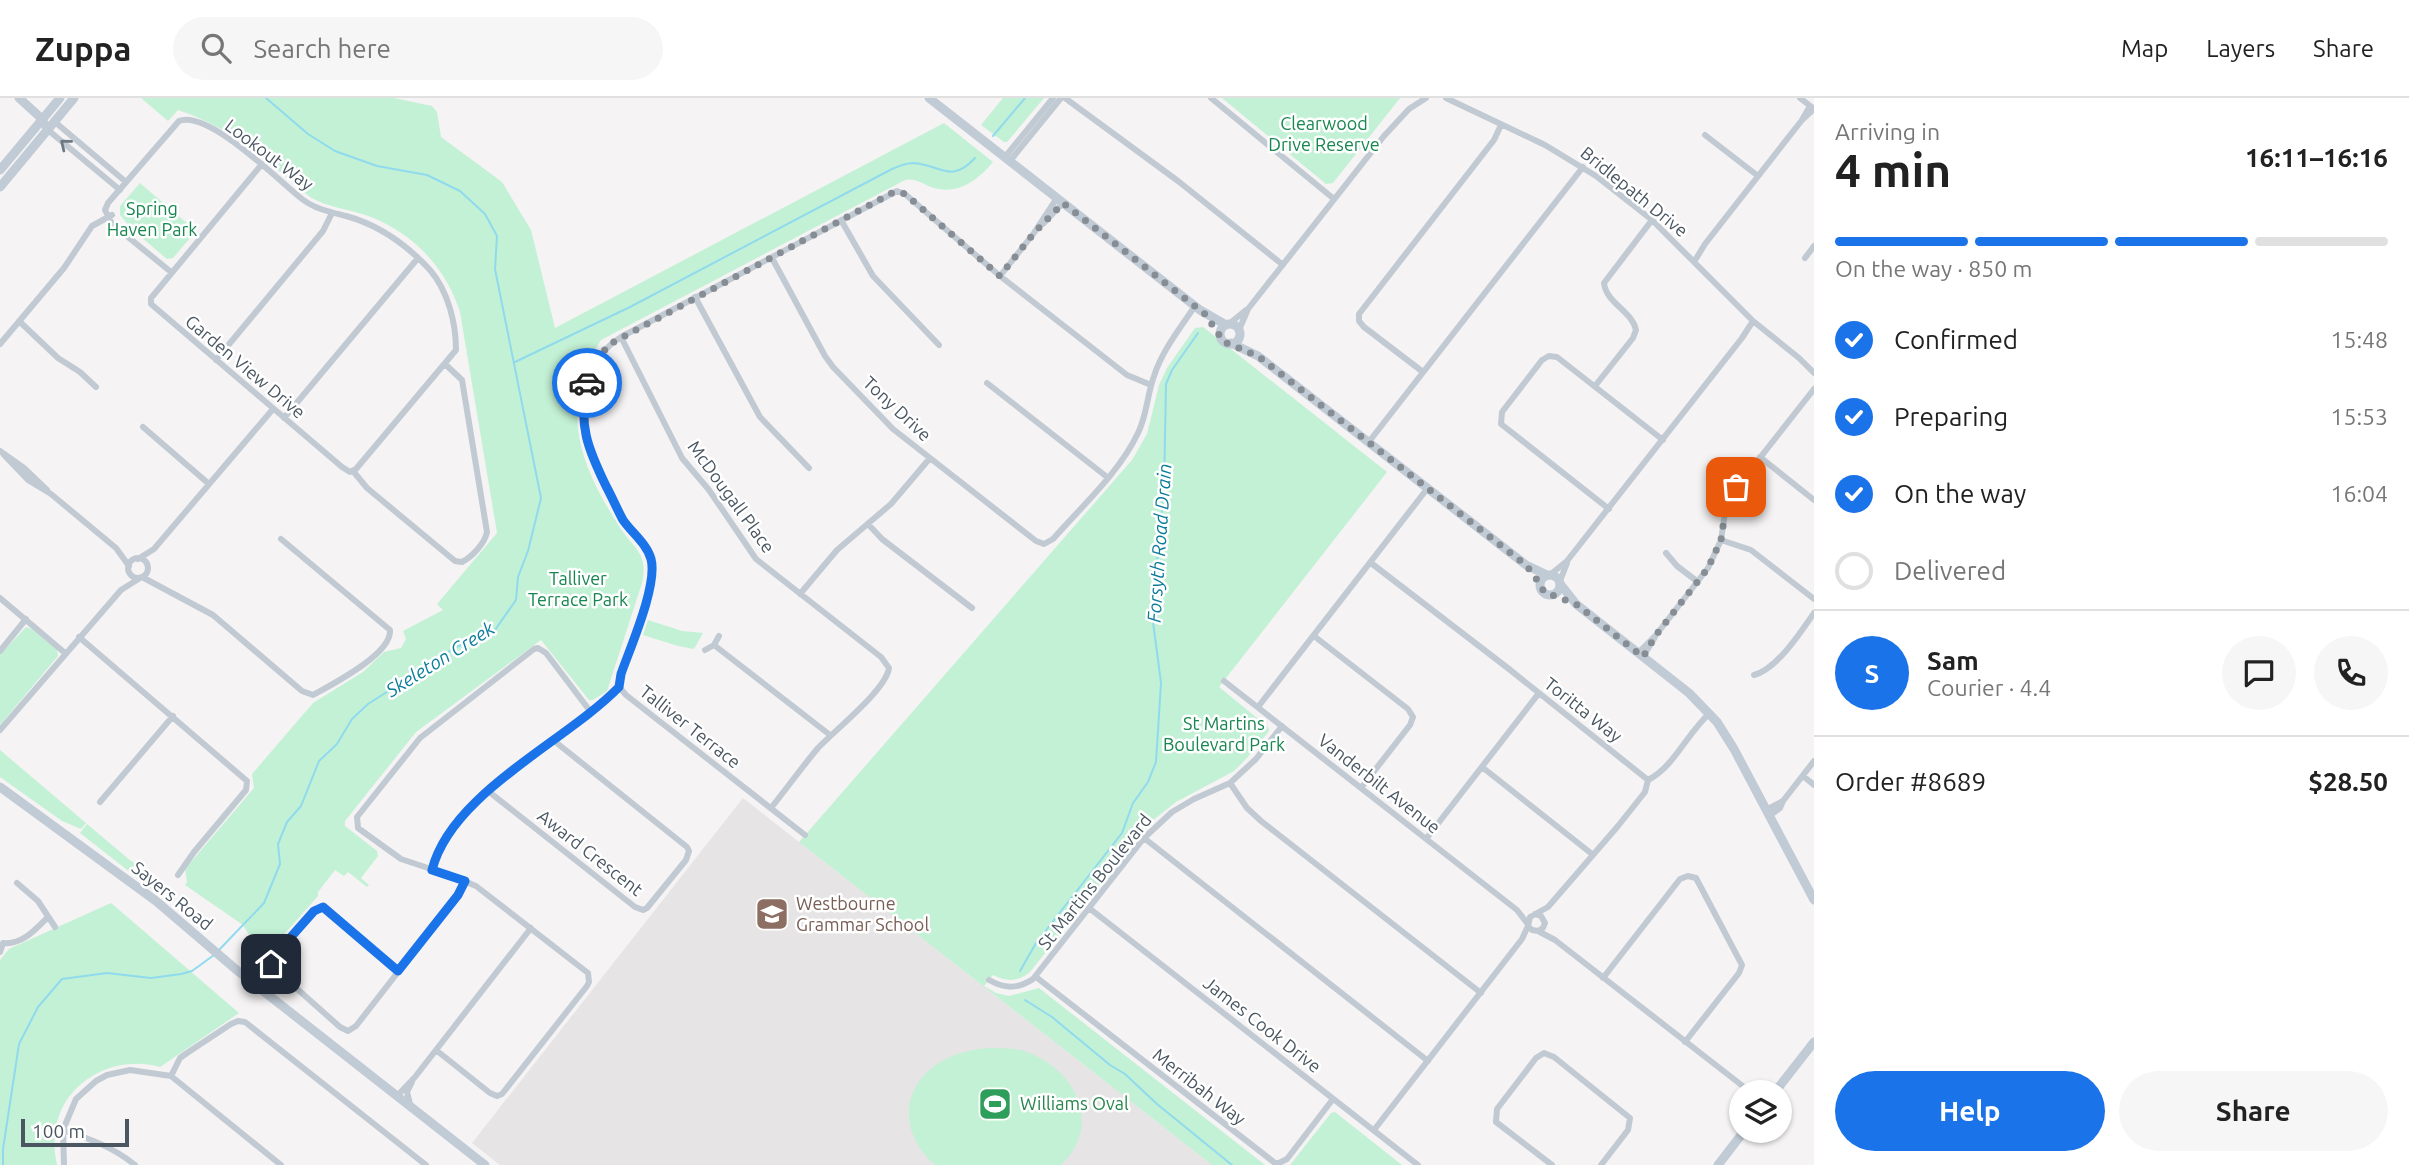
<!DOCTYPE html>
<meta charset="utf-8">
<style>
:root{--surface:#fff;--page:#f6f6f6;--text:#222;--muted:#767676;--line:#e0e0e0;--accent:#1a73e8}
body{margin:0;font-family:Ubuntu,sans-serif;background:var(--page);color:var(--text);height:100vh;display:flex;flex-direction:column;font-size:26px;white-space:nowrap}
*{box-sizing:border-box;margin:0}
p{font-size:23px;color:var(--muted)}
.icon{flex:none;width:38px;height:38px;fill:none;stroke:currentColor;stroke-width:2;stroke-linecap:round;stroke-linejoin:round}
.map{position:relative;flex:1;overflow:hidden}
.sheet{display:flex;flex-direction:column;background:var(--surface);width:595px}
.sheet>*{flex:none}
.controls{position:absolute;left:1729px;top:982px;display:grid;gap:14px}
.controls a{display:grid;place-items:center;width:63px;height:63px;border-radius:50%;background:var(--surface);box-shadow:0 2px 5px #0004;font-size:35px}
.scale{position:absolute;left:21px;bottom:18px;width:108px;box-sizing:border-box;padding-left:7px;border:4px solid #4a5661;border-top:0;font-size:19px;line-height:24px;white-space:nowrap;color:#4a5661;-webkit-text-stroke:5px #fff;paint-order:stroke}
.pin{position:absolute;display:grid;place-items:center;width:60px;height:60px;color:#fff;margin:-30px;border-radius:14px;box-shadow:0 4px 10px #0006}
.courier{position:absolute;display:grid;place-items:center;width:70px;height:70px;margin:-35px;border:5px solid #1a73e8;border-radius:50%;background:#fff;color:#222;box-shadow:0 2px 9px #0007}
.summary em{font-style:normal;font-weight:700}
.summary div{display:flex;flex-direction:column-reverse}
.summary{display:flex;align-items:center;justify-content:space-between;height:119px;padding:0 21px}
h1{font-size:46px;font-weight:700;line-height:52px}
.bar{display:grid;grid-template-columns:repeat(4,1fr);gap:10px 7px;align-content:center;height:84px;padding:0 21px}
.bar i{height:9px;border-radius:5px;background:var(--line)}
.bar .active{background:var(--accent)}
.bar p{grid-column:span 4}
.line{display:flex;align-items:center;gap:18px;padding:0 21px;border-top:2px solid var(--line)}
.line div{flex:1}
.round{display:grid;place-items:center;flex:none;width:74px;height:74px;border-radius:37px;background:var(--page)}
ol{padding:0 21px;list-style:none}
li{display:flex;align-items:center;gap:21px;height:77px}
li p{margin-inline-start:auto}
li .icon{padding:7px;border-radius:50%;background:var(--accent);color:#fff;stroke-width:4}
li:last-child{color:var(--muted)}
li i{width:38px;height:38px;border:4px solid var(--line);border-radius:50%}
.button{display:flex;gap:14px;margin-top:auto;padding:14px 21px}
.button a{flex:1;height:80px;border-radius:42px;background:var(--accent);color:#fff;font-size:28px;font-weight:700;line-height:80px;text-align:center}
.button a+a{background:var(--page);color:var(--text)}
header{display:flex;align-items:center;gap:42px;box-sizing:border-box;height:98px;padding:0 35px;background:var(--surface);border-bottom:2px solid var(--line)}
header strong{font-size:33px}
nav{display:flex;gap:38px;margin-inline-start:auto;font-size:24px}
.search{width:490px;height:63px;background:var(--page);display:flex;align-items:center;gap:18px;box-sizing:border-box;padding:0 24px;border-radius:38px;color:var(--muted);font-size:26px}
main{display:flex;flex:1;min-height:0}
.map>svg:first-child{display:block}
</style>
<header>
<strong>Zuppa</strong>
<div class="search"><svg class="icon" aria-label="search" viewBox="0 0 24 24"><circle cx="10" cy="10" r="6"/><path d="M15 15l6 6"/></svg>Search here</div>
<nav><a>Map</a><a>Layers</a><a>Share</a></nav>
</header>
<main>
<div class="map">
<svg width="1814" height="1067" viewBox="0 0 1814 1067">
<rect width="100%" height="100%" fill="#f5f3f3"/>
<path fill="#e6e4e5" d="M743 700 799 744 1212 1067H500L472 1045Z"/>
<path fill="#c3f1d5" d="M141 0H394L432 8 437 14 441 39 502 84 531 132 555 230 944 25 993 64C977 83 957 98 931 89 921 85 915 80 905 82L601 242C558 309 579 366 619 428 633 451 649 454 642 485L607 593 593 602H589L541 542 416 634 345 723V728L377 753 378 758 361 780 369 787 367 789 348 774 344 778 335 772 318 794V798L263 860 243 827 185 787 187 784 185 771 254 690 252 676 313 605 363 574 384 554 401 550 406 541 403 533 443 512 437 506 497 435 460 214C446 170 414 136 371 119 350 111 329 110 310 99 266 63 233 30 178 12L168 23Z
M1003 0H1044L1007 44H1004L981 27Z
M1222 0H1400L1333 85 1326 86Z
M140 85 196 133 173 160 167 161 134 133 120 117V108Z
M1203 229 1387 374 1219 589 1268 629 1269 633 1246 661 1234 673 1176 704 1147 727 1030 874C1018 884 1007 884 993 877L984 888 996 895 1009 898 1039 890 1265 1067H1212L799 744 1132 362 1147 336 1159 287 1167 270 1195 230Z
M648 522 682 533 703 535 694 551 678 548 643 537Z
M26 529 32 531 57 552 58 558 0 627V557Z
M0 652 86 725 81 731 62 723 0 679Z
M87 726 131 763 150 774 162 793 158 796 80 735Z
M111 805 239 915 160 969C117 957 69 980 57 1024 53 1038 54 1053 57 1067H0V862L9 851Z
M989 950C1002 950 1016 950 1027 954 1076 972 1103 1027 1061 1067H935C899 1036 899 988 942 963 956 955 973 951 989 950Z
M1335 1014 1402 1067H1290L1331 1015Z"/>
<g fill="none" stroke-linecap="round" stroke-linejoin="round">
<path stroke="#90daee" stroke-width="2" d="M993 38 1025 0
M515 264 630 209 892 71C899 68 906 65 913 65 940 66 950 87 975 60
M218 853 264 805 280 766 278 746 287 724 301 708 319 663 337 646 352 621 368 606 412 578 433 567 452 551 495 532 516 502 518 479 528 453 541 400 495 171 497 138 485 116 460 93 427 77 377 68 335 53 308 36 266 0
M1020 873 1036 845 1122 735 1133 705 1148 684 1156 664 1161 585 1152 516 1164 391 1166 286 1172 272 1198 235
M1025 902 1052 919 1110 967 1125 976 1157 1006 1232 1067
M3 1067V1051L19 946 38 909 62 881 107 875 151 880 181 876 192 873 214 857"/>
<path stroke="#c1cad2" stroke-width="6" d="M1065 0 1178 83 1283 167
M1211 0 1334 101
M1446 0 1545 47 1596 78 1652 122 1753 223 1799 260 1814 275
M1800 0 1814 11 1802 22
M55 24 126 84
M48 32 120 92
M1705 37 1758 78
M1005 59 1053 0
M1010 63 1061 0
M841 122 873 178 939 247
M1043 126 1063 105
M772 160 825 258 833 269 893 331 1036 443 1044 446 1053 441C1082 408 1119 375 1138 335 1147 317 1147 297 1154 278 1162 253 1180 230 1195 208
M1805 160 1814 148
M1694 164 1705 146 1802 22 1810 8
M171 174 112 126 105 112 108 105 179 23C208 11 279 83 302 101 315 111 330 114 346 118 379 127 407 147 430 172 448 193 456 225 456 252L356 371 350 374 342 369 151 206V200L262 66
M1000 178 1034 135 1057 100
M695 199 760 319 809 370
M19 223 58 260 80 274 96 289
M1229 226 1246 212
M1239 232 1248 211 1384 38 1409 11 1426 0
M621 239 682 360 709 392 756 461 881 559 889 570C886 592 835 632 818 650 802 669 787 690 771 710
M0 246 64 170 92 128 112 117
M216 262 323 133 332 115
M1423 274 1364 229 1359 223V216L1494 42 1501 27
M987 285 1107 379
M1595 288 1633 240 1636 232C1632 213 1606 205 1604 185L1652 122
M284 320 418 160
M143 329 209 386
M1368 345 1583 69
M0 353 24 370 47 392
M4 357 28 382 51 396 116 450 129 468
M1760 359 1814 402
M353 373 367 390 455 463 462 464C472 459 485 445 487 434L462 282 445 266
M1609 411 1501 326 1502 314 1542 262 1549 258 1557 259 1663 342
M868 426 882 441 972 510
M1721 442 1751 452 1814 501
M1666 455 1677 468 1698 484
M128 470a10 10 0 1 1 20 0a10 10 0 1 1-20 0Z
M138 461 154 451 273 311
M1371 465 1509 571 1648 682 1645 694 1618 728 1548 809 1530 819 1528 828 1532 832 1538 833 1543 830 1545 825 1541 818 1535 816
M1551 476 1567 463 1742 240 1753 223
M142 479 213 517 302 593 313 597C331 587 392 556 390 532L281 441
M1560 483 1567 465
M800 496 837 452 891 406 930 360
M0 500 65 555
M1314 538 1408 611 1413 619 1410 627 1361 690
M79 539 247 683 246 692 194 754 178 777
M714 547 830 637
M705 552 714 547 719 538
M0 553 26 521
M1638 555 1656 537 1708 470 1721 442 1726 408 1730 398 1814 291
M1643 559 1655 539
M1754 577C1777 571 1801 534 1814 515
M1224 583 1517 812 1527 825
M1258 609 1427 391
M0 632 121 492 140 480
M1482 669 1592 756
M1803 678 1814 687
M1648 682C1675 668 1687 635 1710 615
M1230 685 1247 710 1261 723 1481 895
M488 693 635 809 643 812 647 810 686 762 689 753 687 749 553 642
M100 704 173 618
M1766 712 1783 703
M1769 718 1780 710 1783 703 1814 663
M805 737 626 597 619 589 621 576C630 550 657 487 651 462 648 446 632 435 624 422 617 412 612 400 607 389 600 376 592 363 588 350 576 310 584 262 621 239L897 93 905 96 1000 178 1127 277 1151 287
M1144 740 1428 963
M1426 741 1539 595
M432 772C450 697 566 642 619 589
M17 785 38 803 55 829
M1089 810 1418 1067
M1538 833 1555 842 1744 989 1754 994
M0 854 3 845C22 847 35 832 48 819
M398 873 323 809 314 813 271 864 277 873 340 929 348 933 356 928 458 797 465 783
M1036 879 1275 1065H1279L1287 1061 1333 1001
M1603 880 1680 781 1688 778 1696 780 1742 867 1739 875 1685 944
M989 882C1005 891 1018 891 1033 881L1144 740 1172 714 1194 701 1230 685 1256 661 1282 628
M436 952 490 995 497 998 502 996 587 888 589 884 588 875 476 788 452 778 401 761 358 730 357 719 420 640 534 551 538 550 546 555 590 613
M171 978 180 960 187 955 231 926 238 923 245 924 426 1067
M397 998 415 979 531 830
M410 1006 407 994 412 984
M63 1032C90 1041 113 1049 135 1067
M1374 1032 1522 841 1528 828
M64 1067 63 1032 76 1001 96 983 107 977 130 972 171 978 281 1067
M1552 1067 1496 1024 1497 1011 1536 960 1544 955 1554 959 1630 1020 1628 1032 1601 1067"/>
<path stroke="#c1cbd6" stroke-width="9" d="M19 0 41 20 48 32
M929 0 1200 212 1226 227
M0 72 60 0
M0 89 74 0
M1220 236a10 10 0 1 1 20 0a10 10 0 1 1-20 0Z
M1231 245 1258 258 1526 467 1547 477
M1540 487a10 10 0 1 1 20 0a10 10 0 1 1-20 0Z
M1561 487 1576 506 1689 595 1717 624 1734 651 1814 802
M0 689 156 803 239 874 485 1067
M1775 994 1814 944
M1718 1067 1745 1032"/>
</g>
<defs><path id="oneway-chevron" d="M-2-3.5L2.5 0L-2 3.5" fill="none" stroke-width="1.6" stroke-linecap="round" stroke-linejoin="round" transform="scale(1.75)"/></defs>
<use stroke="#6e7983" href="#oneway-chevron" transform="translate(65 46) rotate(-141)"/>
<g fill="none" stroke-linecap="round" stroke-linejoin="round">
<path stroke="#868d94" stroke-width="7" stroke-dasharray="0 12.6" d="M587 285 589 276 608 247 892 95 900 94 905 96 1000 178 1034 135 1063 105 1205 216 1224 244 1258 258 1526 467 1540 486 1544 494 1576 506 1643 559 1656 537 1708 470 1721 442 1726 408 1736 389"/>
<path stroke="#1a73e8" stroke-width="9" d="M271 866 275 857 314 813 323 809 398 873 458 797 465 783 432 772C451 695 567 643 619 589L621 576C630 550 658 487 651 461 647 446 632 435 623 422 617 411 612 399 606 388 588 351 578 327 587 285"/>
</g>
<defs>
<symbol id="school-square" viewBox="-11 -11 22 22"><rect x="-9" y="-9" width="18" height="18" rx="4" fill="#8d6e63" stroke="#fff"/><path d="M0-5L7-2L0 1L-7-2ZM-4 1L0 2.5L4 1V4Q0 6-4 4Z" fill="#fff"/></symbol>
<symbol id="stadium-square" viewBox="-11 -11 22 22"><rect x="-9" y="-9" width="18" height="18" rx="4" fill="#2e9e5b" stroke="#fff"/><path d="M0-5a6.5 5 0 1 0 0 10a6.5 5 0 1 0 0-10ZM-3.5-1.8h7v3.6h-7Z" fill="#fff"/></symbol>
</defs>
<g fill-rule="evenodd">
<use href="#school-square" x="753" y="797" width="38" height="38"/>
<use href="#stadium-square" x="976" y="987" width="38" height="38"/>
</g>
<g text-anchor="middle" stroke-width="5" stroke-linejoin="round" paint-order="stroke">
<g font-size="18" fill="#17864f" stroke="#fff">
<text x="1324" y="32">Clearwood<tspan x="1324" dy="21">Drive Reserve</tspan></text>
<text x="152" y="117">Spring<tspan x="152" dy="21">Haven Park</tspan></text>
<text x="578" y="487">Talliver<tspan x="578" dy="21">Terrace Park</tspan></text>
<text x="1224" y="632">St Martins<tspan x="1224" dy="21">Boulevard Park</tspan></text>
</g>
<g font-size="18" fill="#4a5661" stroke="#fff">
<text transform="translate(269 57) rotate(37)" y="6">Lookout Way</text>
<text transform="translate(1634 94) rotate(39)" y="6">Bridlepath Drive</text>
<text transform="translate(245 269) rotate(40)" y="6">Garden View Drive</text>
<text transform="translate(897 311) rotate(43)" y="6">Tony Drive</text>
<text transform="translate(731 399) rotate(54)" y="6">McDougall Place</text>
<text transform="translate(1583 612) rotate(38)" y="6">Toritta Way</text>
<text transform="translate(690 629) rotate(38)" y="6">Talliver Terrace</text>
<text transform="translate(1379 686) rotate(38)" y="6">Vanderbilt Avenue</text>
<text transform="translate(590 755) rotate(38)" y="6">Award Crescent</text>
<text transform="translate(1095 784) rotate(-51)" y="6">St Martins Boulevard</text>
<text transform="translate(172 798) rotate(39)" y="6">Sayers Road</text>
<text transform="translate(1262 927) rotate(38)" y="6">James Cook Drive</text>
<text transform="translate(1199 989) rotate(38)" y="6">Merribah Way</text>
</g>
<g font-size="18" fill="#785e54" stroke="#fff" text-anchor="start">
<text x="796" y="812">Westbourne<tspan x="796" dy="21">Grammar School</tspan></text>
</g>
<g font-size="18" fill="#27864d" stroke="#fff" text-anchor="start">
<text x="1020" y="1012">Williams Oval</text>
</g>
<g font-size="19" font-style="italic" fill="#0c7c9b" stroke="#fff">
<text transform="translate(1159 445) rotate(-86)" y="7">Forsyth Road Drain</text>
<text transform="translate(440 561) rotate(-32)" y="7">Skeleton Creek</text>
</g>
</g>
</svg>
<div class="controls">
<a><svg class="icon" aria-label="layers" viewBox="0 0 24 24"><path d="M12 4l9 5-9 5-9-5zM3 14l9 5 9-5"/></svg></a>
</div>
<div class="scale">100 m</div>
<div class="pin" style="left:1736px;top:389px;background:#ea580c"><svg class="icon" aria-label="bag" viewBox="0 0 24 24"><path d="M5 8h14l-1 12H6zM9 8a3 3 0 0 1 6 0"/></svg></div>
<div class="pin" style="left:271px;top:866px;background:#1f2937"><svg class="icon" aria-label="home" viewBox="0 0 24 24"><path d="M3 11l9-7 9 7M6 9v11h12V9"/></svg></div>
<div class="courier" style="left:587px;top:285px"><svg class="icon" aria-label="car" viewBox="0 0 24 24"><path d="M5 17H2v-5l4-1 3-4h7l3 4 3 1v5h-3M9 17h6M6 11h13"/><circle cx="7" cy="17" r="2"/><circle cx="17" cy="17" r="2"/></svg></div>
</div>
<section class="sheet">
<div class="summary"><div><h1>4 min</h1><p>Arriving in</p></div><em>16:11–16:16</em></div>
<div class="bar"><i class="active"></i><i class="active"></i><i class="active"></i><i></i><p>On the way · 850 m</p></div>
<ol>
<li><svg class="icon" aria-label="check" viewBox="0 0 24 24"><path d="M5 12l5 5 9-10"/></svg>Confirmed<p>15:48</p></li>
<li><svg class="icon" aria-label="check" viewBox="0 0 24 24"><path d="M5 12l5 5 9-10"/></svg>Preparing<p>15:53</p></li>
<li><svg class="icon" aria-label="check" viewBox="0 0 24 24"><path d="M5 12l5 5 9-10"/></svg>On the way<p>16:04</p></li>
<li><i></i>Delivered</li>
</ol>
<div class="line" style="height:126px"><b class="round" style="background:var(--accent);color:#fff">S</b><div><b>Sam</b><p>Courier · 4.4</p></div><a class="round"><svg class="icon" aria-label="chat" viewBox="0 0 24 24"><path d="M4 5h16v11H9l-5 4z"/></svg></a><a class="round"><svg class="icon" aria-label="phone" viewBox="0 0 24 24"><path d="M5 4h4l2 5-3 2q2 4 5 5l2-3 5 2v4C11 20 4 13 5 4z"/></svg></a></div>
<div class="line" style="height:91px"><div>Order #8689</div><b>$28.50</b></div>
<div class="button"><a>Help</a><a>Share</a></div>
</section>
</main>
